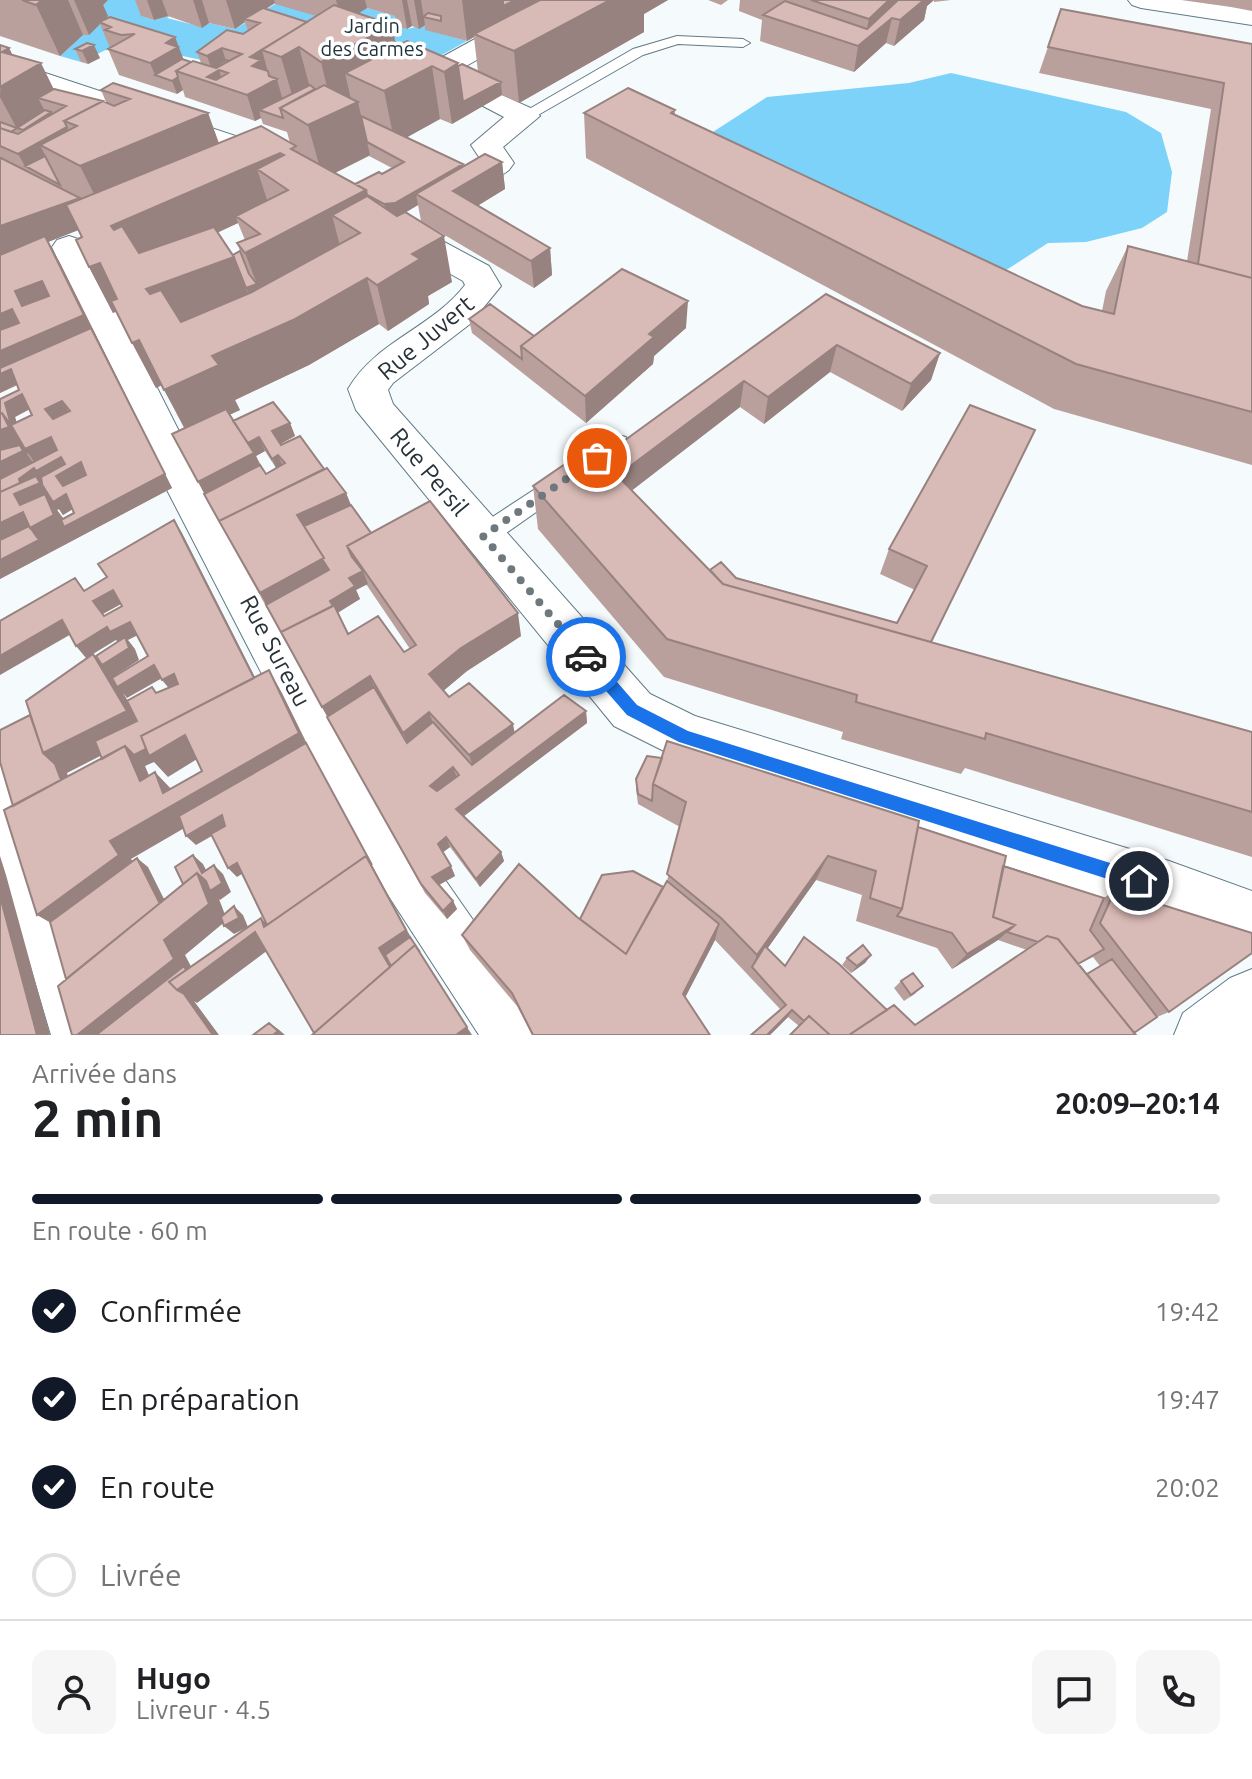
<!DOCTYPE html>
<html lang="fr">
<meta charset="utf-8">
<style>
:root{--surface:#fff;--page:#f6f6f6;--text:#202124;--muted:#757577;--line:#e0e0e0;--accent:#111827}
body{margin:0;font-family:Ubuntu,sans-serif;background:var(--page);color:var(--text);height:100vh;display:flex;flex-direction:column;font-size:30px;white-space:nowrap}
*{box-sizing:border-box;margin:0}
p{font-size:26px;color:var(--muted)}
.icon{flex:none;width:44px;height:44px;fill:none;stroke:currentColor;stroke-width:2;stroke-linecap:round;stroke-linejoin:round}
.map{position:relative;height:1035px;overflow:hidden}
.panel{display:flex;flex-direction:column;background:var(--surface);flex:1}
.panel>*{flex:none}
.pin{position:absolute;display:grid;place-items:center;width:68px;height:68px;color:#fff;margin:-34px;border:4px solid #fff;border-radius:50%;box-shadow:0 2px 8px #0007}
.courier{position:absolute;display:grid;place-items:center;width:80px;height:80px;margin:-40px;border:6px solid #1a73e8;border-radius:50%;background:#fff;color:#222;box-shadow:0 2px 10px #0007}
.head em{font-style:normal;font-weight:700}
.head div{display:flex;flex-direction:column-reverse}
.head{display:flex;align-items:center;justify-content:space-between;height:136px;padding:0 32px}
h1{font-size:52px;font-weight:700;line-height:60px}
.bar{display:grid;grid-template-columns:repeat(4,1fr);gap:12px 8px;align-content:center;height:96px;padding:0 32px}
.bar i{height:10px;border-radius:6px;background:var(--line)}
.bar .active{background:var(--accent)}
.bar p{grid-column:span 4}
.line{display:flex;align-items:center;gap:20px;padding:0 32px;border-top:2px solid var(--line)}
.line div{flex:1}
.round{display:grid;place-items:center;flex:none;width:84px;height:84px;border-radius:16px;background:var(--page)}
ol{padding:0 32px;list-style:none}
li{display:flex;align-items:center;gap:24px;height:88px}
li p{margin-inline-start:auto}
li .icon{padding:8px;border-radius:50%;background:var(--accent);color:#fff;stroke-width:4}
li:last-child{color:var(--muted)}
li i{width:44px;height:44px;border:4px solid var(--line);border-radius:50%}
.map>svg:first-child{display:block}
</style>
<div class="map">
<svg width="1252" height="1035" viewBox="0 0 1252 1035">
<rect width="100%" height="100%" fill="#f5fbfd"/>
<path fill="#7cd2f9" d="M108 0H149L142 16 154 20 171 15 167 18 202 27 209 23 235 29 275 4 367 8 407 19V29L425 25 427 30 467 41 402 77 221 64 120 43 81 62 60 56 83 35H89L93 14Z
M951 73 1126 112 1161 133 1172 172 1167 212 1142 228 1086 242 1048 243 1000 274 674 157 767 97 909 83Z"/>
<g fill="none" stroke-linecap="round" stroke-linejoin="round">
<defs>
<path id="lane" d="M677 36 743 39 750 43 743 47 678 44 643 55 531 119 525 121 517 116 633 49Z
M618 435 626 437 629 443 626 449 492 543 483 546 474 543 471 536 474 529Z"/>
<path id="street" d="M546 0H578L574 5 413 96 403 99 393 96 389 90 393 84Z
M1128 0H1191L1252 9V25L1141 8 1132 5Z
M0 58 290 154 295 161 290 168 279 170 268 168 0 75Z
M493 91 535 110 540 116 503 147 514 163 509 170C489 184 466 207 441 201L436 194 441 187 481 160 471 145 504 117 483 106 478 100 483 94Z
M397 220 409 223 489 266 501 286 470 324 393 383 388 390 393 404 650 694 695 716 1169 861 1252 891V949L1169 919 684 761 614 726 356 410 348 389C376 341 432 328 465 285L463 281 385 237 380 230 385 223Z
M69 236 81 240 86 247 192 457 367 768 538 1013 547 1035H479L329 804 151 459 52 247 57 240Z
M0 748 19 755 27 773 113 1035H51L0 863Z
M1252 969V1035H1174L1183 1013 1230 978Z"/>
</defs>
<use href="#lane" stroke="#607a86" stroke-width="2"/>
<use href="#street" stroke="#607a86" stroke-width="2"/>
<use href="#lane" fill="#fff" fill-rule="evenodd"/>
<use href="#street" fill="#fff" fill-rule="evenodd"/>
</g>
<path fill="#baa09d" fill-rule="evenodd" d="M0 0H108L103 5 108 16 104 20 175 37 183 60 201 63 197 52 243 34 248 31 245 22 235 29 209 23 202 28 168 16 154 20 141 16 135 0H668L644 14V32L519 103 502 95 452 124 440 119 407 137 463 164V167L502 162 505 189 478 205 550 248 552 275 534 288 421 221 418 205 406 212 452 282 428 296 429 304 388 331 379 324 309 365 235 400 240 410 229 415 233 421 290 423 295 436 281 444 324 469 346 493 351 505 371 533 521 636 467 671 443 691 449 697 515 733 586 711 587 723 464 816 501 852 504 861 480 887 450 847 443 852 455 876 439 885 453 901 457 909 447 919 425 893 233 547 184 428 162 385 156 388 116 311 113 313 89 267 82 237 78 230 48 242 60 263 172 488 0 579V399L19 390 18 385 0 393V45L9 48 12 54 54 89 106 102 101 90 208 113 219 143H290L287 132 263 124 261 118 255 121 185 97 183 90 177 94 119 75 108 49 110 48 100 24 89 35H83L60 56 0 36ZM275 3V4L316 16 307 22 266 9ZM367 8 395 16 397 26 407 29 412 26 419 29 425 25V30L467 41 474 37 478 72 458 66 396 47 392 25 358 13ZM369 156 392 168 382 174 355 184 335 173ZM238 223 245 240 237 243 240 251 233 255 217 233ZM29 409 32 415 17 423 15 417ZM265 451 276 468 266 474 256 456ZM59 509 63 515 73 509 74 513 64 519 57 510ZM366 584 410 649 404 652 348 634 337 612 360 599 356 590Z
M708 0H728L721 5Z
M740 0H951L934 2V0L927 6 924 20 894 46 886 43 854 72 760 41 762 20 739 11Z
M1181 0H1252V11L1231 7Z
M1061 9 1252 44V465L1054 409 586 158 584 113 675 110V115L1082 306 1102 311 1106 291 1128 246 1187 261 1211 109 1039 73Z
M75 49 100 58 88 64 81 62Z
M826 294 940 353 931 380 902 411 830 372 764 424 740 407 632 490 710 570 897 623 915 590 880 574 889 549 970 405 931 642 1252 732V857L965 768 961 774 841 739 843 732 664 677 538 529 533 486 599 459Z
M469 319 534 336 686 328 654 356 653 364 586 423 472 333Z
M636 779 918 827 1003 866 1104 898 1115 890 1169 1012 1157 1017 1134 1033 799 1026 788 1017 770 1035H751L780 1009 715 940 685 998 710 1035H532L517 1006 470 950 462 935 580 919 663 887 667 881 680 827 638 804 636 789ZM816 880 862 895 856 921 937 948 952 969 998 940 1027 950 915 1025 887 1010 785 966 767 949ZM1093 957 1100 966 1087 974 1079 964Z
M871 955 865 963 851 973 842 965 847 958Z
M901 981 916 993 904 1001 894 988Z"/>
<path fill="#97827f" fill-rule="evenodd" d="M42 0H68L83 35 60 56 36 5Z
M74 0H108L103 5 108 16 101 23 99 22 100 24 89 35Z
M147 0H162L168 16 154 20Z
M193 0H202L209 23 202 28Z
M226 0H274L275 3 248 20 244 19 245 22 235 29Z
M336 0H365L367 8 342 24Z
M402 0H407L412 26 407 29Z
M414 0H421L425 25 419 29Z
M462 0H518L519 12 474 34V37L467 41Z
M518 0H540L519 12Z
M610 0H668L644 14V32L519 103 514 51Z
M889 0H918L892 18 886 43 854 72 858 46 864 41 869 19Z
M920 0H934L927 6 924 20 894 46 900 20Z
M392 25 402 77 345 73 352 104 358 102 370 155 323 179 308 125 330 100 321 62Z
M175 37 185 63 176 71 183 90 177 94 172 81 155 75 161 89 150 63 166 43Z
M94 45 100 58 88 64 82 51Z
M299 47 313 99 296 109 281 57Z
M9 48 22 74 41 63 61 104 38 98 47 115 51 112 58 126 23 130 17 128 24 142 0 97 2 52Z
M222 48 230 74 219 70 225 88 207 77 213 73 207 56Z
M262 50 269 76 277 79 284 105 259 110 261 118 255 121 247 95 250 57Z
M458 63 463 102 501 82 502 95 452 124 444 72Z
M432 66 440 119 395 144 384 91Z
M208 113 227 167 107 220 80 166 119 130Z
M65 123 80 153 40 145 52 169 25 166 18 154Z
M280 153 294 198 288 190 257 169 270 209 236 216 238 223 133 271 111 226Z
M502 162 505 189 458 218 453 191Z
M463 164 465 178 416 194 418 205 398 217 387 218 384 204Z
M366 190 377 235 360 233 332 215 342 254 252 302 246 288 257 284 245 253Z
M80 198 94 224 48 242 60 263 172 488 0 579V430L2 413 5 403 22 394 32 408 15 417 21 439 51 437 61 451 35 463 28 453 27 454 38 470 61 457 81 462 90 476 66 494 76 507 63 515 59 509 57 510 64 520 165 474 98 343 20 383 0 393V351L84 315 47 242 0 259V226Z
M444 236 452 282 428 296 429 304 388 331 377 285 412 254Z
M550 248 552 275 534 288 531 261Z
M234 257 252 302 169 335 146 289Z
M100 263 123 309 113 313 89 267Z
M367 278 379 324 309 365 235 400 240 410 188 434 164 390 212 356Z
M42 281 58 308 22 306 15 291Z
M688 301 686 328 654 356 653 364 586 423 585 396 649 334Z
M12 309 30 336 0 347V314Z
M139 340 162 385 156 388 132 343Z
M837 345 830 372 764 424 768 397Z
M940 353 931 380 902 411 911 384Z
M744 381 740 407 608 509V483Z
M62 401 71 415 54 423 45 409Z
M290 423 295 436 278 445 272 431Z
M259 437 265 451 256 456 266 479 212 508 198 482 246 443Z
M278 455 284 469 278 472 272 459Z
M346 493 356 518 303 527 297 515Z
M174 520 182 533 267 701 202 756 168 777 154 762 145 766 160 801 140 781 125 746 260 689Z
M324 558 335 582 273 618 260 593Z
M363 571 368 584 356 590 360 599 336 614 330 601 349 578Z
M75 578 85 591 113 590 123 603 103 614Z
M518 613 521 636 467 671 436 697 429 674 461 648Z
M62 620 73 633 0 675V656Z
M130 622 140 634 128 640 135 649 139 660 113 677 118 686 154 665 164 677 127 698 123 693 147 732 67 773 77 803 43 753 86 658 76 646 107 627ZM116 640 120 644 102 665 93 654Z
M269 670 282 693 312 754 415 945 472 1035H456L467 1027 428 965 403 984 348 1035H322L392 970 379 948 406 930 376 875 280 942 264 927 261 918 275 932 371 865 366 856 372 865 312 754 131 859 141 872 63 930 37 915 119 855 110 841 174 804 163 793 155 772 174 792 178 802 299 733ZM415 945 423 957 398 976 390 963Z
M174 674 183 685 172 692 162 680Z
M370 676 379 699 334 728 322 707Z
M586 711 587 723 460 819 456 809Z
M429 712 437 734 412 754 403 733Z
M513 724 517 745 476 775 469 755Z
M453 767 457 778 435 796 430 786Z
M222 815 231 825 196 845 186 836Z
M446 837 450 847 442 853 438 844Z
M501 852 504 861 480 887 476 879Z
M193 855 203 864 212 882 202 873Z
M0 856 6 875 50 1035H37L0 896Z
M828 856 816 880 753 969 752 967 757 955Z
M137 858 148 867 170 911 159 902Z
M237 863 245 872 237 877 228 868Z
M214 865 223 874 231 892 220 900 219 899 227 920 185 955 196 976 255 932 272 947 197 1003 194 1001 219 1035H77L164 940 197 873 214 889Z
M451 866 455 876 437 886 432 877Z
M453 901 457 909 447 919 443 911Z
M234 906 243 915 248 927 234 934 224 926Z
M719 924 715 940 680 1007 683 994Z
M1015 925 998 940 952 969 967 954Z
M871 955 865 963 851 973 857 966Z
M792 1010 788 1017 770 1035H767Z
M269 1023 278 1029 285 1035H273Z"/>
<path fill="#d8bab6" stroke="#97827f" stroke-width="2" fill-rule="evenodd" d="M22 0H42L36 5Z
M503 0H515L503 6Z
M540 0H610L514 51 474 34Z
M811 0H889L869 19Z
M898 0H924L900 20 892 18 858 46 763 15 785 1 867 29Z
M334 5 392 25 321 62 299 47 281 57 262 50Z
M263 8 307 22 250 57 261 60 252 66 268 71 269 76 277 79 247 95 176 71 193 61 216 68 242 54 222 48 207 56 197 52 227 30 243 34 260 23 244 19ZM219 70 228 73 216 80 207 77Z
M1061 9 1252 44V278L1198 264 1224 83 1048 47Z
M428 13 441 16V21L423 17Z
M110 17 175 37 166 43 178 47 150 63 108 49 135 34 121 35 105 30 111 27 99 22Z
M407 41 458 63 444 72 432 66 384 91 345 73Z
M87 43 94 45 82 51 75 49Z
M0 45 9 48 2 52 41 63 0 87Z
M182 59 191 62 176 71 178 77 172 81 155 75Z
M226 60 229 61 216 68 214 67Z
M462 64 501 82 463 102 458 66Z
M113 83 208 113 80 166 40 145 77 126 64 121 70 118 103 101 114 106 130 99 101 90Z
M310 85 315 89 280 108 283 118 259 110Z
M324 85 358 102 308 125 280 108Z
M628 88 675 110 671 113 1082 306 1114 314 1128 246 1252 278V412L1076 364 584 113Z
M54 89 103 101 64 121 67 127 18 154 0 146V128L18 134 66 106 38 98Z
M45 110 51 112 23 130 17 128Z
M361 116 463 164 395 203 384 204 367 195 366 190 355 184 379 172 382 174 404 162 367 142Z
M0 122 17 128 11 132 0 128Z
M261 126 296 146 291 149 366 190 245 253 237 243 260 234 236 216 288 190 257 169 284 155 280 153 111 226 114 230 122 226 139 253 214 227 234 257 146 289 150 294 161 290 181 322 252 292 360 233 332 215 367 196 397 216 405 212 444 236 412 254 420 259 377 285 367 278 293 320 212 356 219 365 164 390 139 340 132 343 111 301 117 299 100 263 89 267 76 240 82 237 66 205Z
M485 154 502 162 453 191 550 248 531 261 416 194Z
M45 156 60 185 25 166Z
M0 158H1L80 198 0 226Z
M45 236 84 315 0 351V330L19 323 12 309 0 314V255ZM42 281 49 296 22 306 15 291Z
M240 251 249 274 257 284 246 288 233 255Z
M622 269 688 301 649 334 654 337 585 396 521 346Z
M826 294 940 353 911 384 837 345 768 397 744 381 617 476 599 459Z
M490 304 534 336 521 346 522 359 469 319Z
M91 328 165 474 64 527 61 520 74 513 66 494 53 502 41 483H42L41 477 65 464 61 457 36 471 34 468 19 479 20 483 0 492V479L57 450 51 437 25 449 11 425 32 415 22 394 5 403 11 425 2 413 0 414V399L19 390 11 369 0 374V368ZM62 401 70 411 53 419 45 409ZM81 462 86 475 63 486 56 476Z
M273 402 290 423 272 431 281 445 300 436 324 469 219 521 204 494 260 465 266 474 285 463 278 455 272 459 259 437 248 443 233 421Z
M970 405 1035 430 931 642 723 584 710 570 721 562 736 578 897 623 927 566 889 549Z
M226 409 254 453 198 482 172 434Z
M2 413 9 427 0 430V414Z
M20 445 23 451 0 462V450Z
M587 449 607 465 723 584 1252 732V812L986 733 985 739 856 702 857 695 667 639 533 486Z
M327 468 346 493 297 515 324 558 260 593 219 521Z
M36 476 40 483 14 494 20 505 45 494 54 515 30 528 23 512 0 523V492Z
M430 501 518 613 461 648 429 674 449 697 469 683 513 724 469 755 429 712 403 733 370 676 322 707 281 632 334 605 348 634 378 616 404 652 416 645 347 546Z
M351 505 371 533 347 546 352 557 363 571 349 578 355 586 330 601 333 606 281 632 287 643 266 605 329 570 322 559 324 558 304 526Z
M174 520 254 678 141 736 146 749 134 755 125 746 102 759 95 741 137 721 127 701 152 687 156 693 178 684 174 674 162 680 154 665 117 687 112 678 148 656 130 622 110 632 107 627 76 646 62 620 0 656V621L75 578 84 591 107 577 98 564ZM113 590 122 606 104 616 93 601Z
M29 526 39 540 0 560V540Z
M125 637 129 648 102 665 96 656Z
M93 654 127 711 43 753 26 701Z
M269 670 299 733 110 841 119 855 37 915 4 810 125 746 140 781 155 772 163 793 202 771 185 735 149 756 141 736Z
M374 687 407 743 433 722 472 765 564 695 586 711 456 809 501 852 476 879 446 837 438 844 451 866 432 877 453 901 443 911 421 884 327 717ZM453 767 459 775 437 791 430 786Z
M30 715 43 753 55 764 61 780 13 806 0 762V730Z
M667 741 919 821 902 909 870 898 876 871 828 856 757 955 721 918 667 874 686 802 653 784Z
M306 743 372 865 366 856 267 925 237 863 228 868 211 834 225 826 222 815 186 836 179 816Z
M647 756 662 758 653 784 652 801 638 794 636 779Z
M918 827 1006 856 993 917 1015 925 967 954 952 933 897 916 902 909Z
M193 855 202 873 214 865 222 883 210 891 206 881 197 873 183 884 175 867Z
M366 856 406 930 379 948 390 967 314 1033 255 932 177 990 169 982 261 918 264 927Z
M137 858 159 902 165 899 66 979 50 922Z
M519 864 577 917 626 954 667 881 719 924 683 994 710 1035H533L512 993 462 935Z
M1003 866 1104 898 1090 930 1104 949 1078 964 1058 939 1047 936 1038 942 1007 932 1015 925 993 917Z
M633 871 663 887 626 954 580 919 602 875Z
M197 873 209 904 164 940 174 959 77 1035H72L58 986Z
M1115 890 1252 933V953L1169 1012 1100 923Z
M0 896 37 1035H0Z
M234 906 239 918 224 926 221 917Z
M1047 936 1058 939 1136 1035H849L894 1005 915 1025Z
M410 937 420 952 415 945 391 966 385 955Z
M804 937 839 964 887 1010 849 1035H830L809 1016 804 1021 792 1010 767 1035H751L786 1005 752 967 765 946 785 966Z
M415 945 467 1027 456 1035H312Z
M863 945 871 955 857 966 847 958Z
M1112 959 1157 1017 1134 1033 1087 974Z
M184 966 186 970 169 982 177 990 184 994 213 1035H96Z
M913 973 923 986 911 995 901 981Z
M809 1016 830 1035H790Z
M269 1023 278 1031 273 1035H253Z"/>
<path fill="#1a73e8" d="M586 650 591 652 637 705 688 731 1139 872 1145 875 1147 881 1145 887 1139 889 679 742 627 715 580 661V652Z"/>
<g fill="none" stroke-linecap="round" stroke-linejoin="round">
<path stroke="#6f787c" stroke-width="8" stroke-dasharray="0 14.4" d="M586 657 483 536 597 458"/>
</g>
<g text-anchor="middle" stroke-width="7" stroke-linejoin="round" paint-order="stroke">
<g font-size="20" fill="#1d323b" stroke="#fff">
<text x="372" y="33">Jardin<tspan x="372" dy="23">des Carmes</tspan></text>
</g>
<g font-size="24" fill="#273137" stroke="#fff">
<text transform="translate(426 338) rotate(-40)" y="8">Rue Juvert</text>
<text transform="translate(429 472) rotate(50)" y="8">Rue Persil</text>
<text transform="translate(275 651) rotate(62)" y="8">Rue Sureau</text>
</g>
</g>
</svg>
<div class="pin" style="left:597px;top:458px;background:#ea580c"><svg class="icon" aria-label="bag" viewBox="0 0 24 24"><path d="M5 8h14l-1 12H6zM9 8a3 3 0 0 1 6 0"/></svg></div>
<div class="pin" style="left:1139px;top:881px;background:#1f2937"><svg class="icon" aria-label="home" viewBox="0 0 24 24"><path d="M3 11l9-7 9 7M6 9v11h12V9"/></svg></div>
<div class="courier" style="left:586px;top:657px"><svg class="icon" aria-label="car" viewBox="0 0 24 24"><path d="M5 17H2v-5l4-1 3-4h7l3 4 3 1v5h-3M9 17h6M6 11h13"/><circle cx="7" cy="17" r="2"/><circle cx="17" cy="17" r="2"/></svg></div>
</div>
<section class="panel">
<div class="head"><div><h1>2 min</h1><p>Arrivée dans</p></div><em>20:09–20:14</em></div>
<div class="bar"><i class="active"></i><i class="active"></i><i class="active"></i><i></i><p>En route · 60 m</p></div>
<ol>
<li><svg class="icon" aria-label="check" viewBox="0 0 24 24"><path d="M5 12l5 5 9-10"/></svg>Confirmée<p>19:42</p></li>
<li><svg class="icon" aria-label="check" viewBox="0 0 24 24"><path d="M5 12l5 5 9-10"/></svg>En préparation<p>19:47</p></li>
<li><svg class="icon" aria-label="check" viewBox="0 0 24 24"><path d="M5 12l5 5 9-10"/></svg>En route<p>20:02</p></li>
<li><i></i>Livrée</li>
</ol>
<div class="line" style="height:144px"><a class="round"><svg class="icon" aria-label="person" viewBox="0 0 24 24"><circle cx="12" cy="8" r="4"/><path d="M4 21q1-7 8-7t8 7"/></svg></a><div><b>Hugo</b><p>Livreur · 4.5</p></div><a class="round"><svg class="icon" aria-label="chat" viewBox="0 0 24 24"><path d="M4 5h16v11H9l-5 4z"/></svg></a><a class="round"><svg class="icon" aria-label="phone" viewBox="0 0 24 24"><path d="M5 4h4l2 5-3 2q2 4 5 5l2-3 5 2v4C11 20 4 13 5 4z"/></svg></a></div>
</section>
